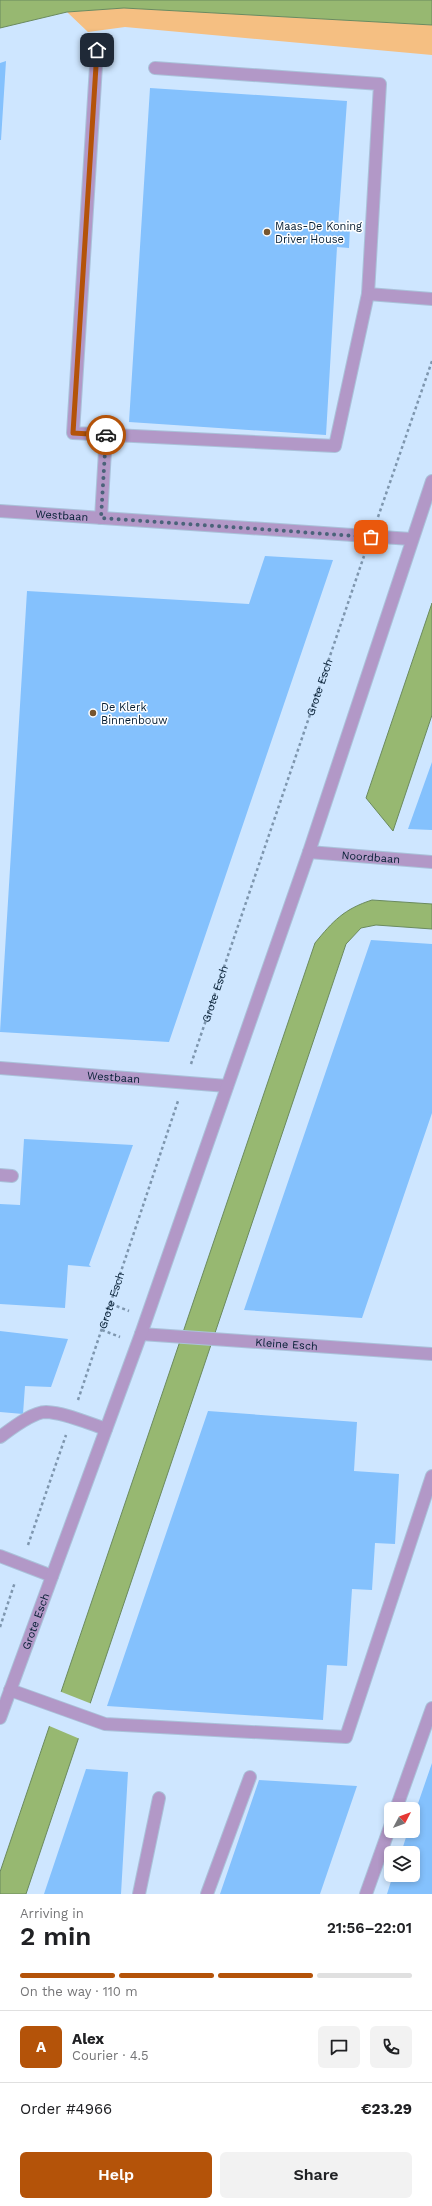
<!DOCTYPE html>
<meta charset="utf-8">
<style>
:root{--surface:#fff;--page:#f2f2f2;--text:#202124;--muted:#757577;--line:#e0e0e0;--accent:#b45309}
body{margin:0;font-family:"Work Sans",sans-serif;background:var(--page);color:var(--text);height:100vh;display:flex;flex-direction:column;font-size:15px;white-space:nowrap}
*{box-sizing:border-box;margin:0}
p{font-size:13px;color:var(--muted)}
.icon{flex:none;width:22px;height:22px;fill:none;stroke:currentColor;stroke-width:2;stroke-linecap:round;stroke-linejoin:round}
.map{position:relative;height:1894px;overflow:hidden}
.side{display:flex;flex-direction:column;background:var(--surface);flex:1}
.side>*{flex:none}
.needle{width:26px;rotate:49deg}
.tools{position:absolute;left:384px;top:1802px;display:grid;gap:8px}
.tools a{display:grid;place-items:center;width:36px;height:36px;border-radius:6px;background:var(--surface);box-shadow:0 2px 6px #0003;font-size:20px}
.pin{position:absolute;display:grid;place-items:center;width:34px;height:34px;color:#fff;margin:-17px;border-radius:8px;box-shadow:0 2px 6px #0006}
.courier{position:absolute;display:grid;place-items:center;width:40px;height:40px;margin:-20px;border:3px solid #b45309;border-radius:50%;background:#fff;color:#222;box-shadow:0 1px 5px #0007}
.headline em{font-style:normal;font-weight:600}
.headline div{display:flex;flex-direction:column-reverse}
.headline{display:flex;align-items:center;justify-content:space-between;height:68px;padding:0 20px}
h1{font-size:26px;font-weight:600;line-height:30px}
.bar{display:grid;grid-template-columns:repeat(4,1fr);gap:6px 4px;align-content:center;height:48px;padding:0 20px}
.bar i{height:5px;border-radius:3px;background:var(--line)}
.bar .on{background:var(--accent)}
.bar p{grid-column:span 4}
.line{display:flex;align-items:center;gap:10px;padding:0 20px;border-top:1px solid var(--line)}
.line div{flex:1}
.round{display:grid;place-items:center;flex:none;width:42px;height:42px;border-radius:6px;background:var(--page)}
.cta{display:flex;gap:8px;margin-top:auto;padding:8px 20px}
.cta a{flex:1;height:46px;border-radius:6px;background:var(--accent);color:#fff;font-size:16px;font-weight:600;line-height:46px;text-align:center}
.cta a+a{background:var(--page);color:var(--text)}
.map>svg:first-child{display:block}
</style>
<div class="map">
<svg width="432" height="1894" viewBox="0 0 432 1894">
<rect width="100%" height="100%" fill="#cee6ff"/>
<path fill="#f5bf82" d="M124 8 432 25V55L125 27 88 32 67 12Z"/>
<path fill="#97b871" stroke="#6b8a5e" d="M0 0H432V25L124 8 67 12 0 28Z
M432 603V715L393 831 366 798Z
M372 900 432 904V929L376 925 361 928 346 944 26 1894H0V1872L315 943C333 921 344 909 372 900Z"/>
<path fill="#cee6ff" d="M59 1691 92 1704 80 1739 47 1725Z"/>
<path fill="#84c1fd" d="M6 61 1 140H0V63Z
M150 88 347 101 338 227 350 228 349 248 337 247 326 435 129 422Z
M265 556 333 560 169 1042 0 1032 27 591 249 604Z
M432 762V830L408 829Z
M371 940 432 944V1113L362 1318 244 1310Z
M24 1139 133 1145 89 1265 91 1267 68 1265 65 1308 0 1304V1204L20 1205Z
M0 1331 68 1339 51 1387 25 1386 23 1414 0 1412Z
M208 1411 357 1422 354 1471 399 1474 395 1544 375 1543 372 1590 352 1589 347 1666 327 1665 323 1720 107 1706Z
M432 1763V1894H387L393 1875H413V1853H401L408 1831H413V1818Z
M86 1769 128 1772 121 1894H44Z
M259 1780 357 1786 320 1894H220Z"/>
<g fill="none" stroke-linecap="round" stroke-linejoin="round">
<defs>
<g id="minor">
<path d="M97 50 73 433 335 446 368 294 380 84 155 68"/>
<path d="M368 294 432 299"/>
<path id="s3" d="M0 511 411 539"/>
<path d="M101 518 106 434"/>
<path id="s4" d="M309 852 432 862"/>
<path id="s5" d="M0 1068 227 1086"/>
<path d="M0 1175 12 1176"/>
<path id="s6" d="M141 1334 432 1354"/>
<path d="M0 1437C11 1429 32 1412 46 1412 66 1413 87 1423 106 1429"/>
<path d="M0 1556 52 1576"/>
<path d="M10 1690 105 1724 346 1737 432 1476"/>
<path id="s7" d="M0 1718 141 1334 309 852 432 481"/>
<path d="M396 1809 432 1708"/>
<path d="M139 1894 159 1798"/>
<path d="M207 1894 250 1777"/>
<path d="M366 1894 391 1824"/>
</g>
</defs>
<use href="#minor" stroke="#aac2da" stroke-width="14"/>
<g stroke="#7e96ae" stroke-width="2.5" stroke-dasharray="3 3" stroke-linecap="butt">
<path d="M378 517 432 361"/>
<path id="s1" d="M191 1064 364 556"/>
<path d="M111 1304 129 1311"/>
<path d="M102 1330 120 1337"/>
<path id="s2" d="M78 1400 178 1101"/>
<path d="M28 1545 66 1435"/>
<path d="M0 1627 15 1582"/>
</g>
<use href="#minor" stroke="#b298c7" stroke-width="12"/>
</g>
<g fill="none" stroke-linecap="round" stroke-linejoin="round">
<path stroke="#4b637a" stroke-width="4" stroke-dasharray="0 7.2" d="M106 435 101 518 371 537"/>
<path stroke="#b45309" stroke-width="5" d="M97 50 73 433 106 435"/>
</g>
<g fill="#77552d" stroke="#fff" stroke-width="1.5">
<circle cx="267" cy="232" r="4"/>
<circle cx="93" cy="713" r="4"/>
</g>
<g text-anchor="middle" stroke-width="3" stroke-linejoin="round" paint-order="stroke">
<g font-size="11" fill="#041d33" stroke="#fff" text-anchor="start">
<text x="275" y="230">Maas-De Koning<tspan x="275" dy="13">Driver House</tspan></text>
<text x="101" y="711">De Klerk<tspan x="101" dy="13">Binnenbouw</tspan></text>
</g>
<g font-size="11" fill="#041d33" stroke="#fff">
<text dy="4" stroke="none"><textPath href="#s3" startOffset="62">Westbaan</textPath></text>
<text dy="4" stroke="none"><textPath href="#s1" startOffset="398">Grote Esch</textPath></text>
<text dy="4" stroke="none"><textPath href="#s4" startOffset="62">Noordbaan</textPath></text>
<text dy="4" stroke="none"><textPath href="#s1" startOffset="74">Grote Esch</textPath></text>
<text dy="4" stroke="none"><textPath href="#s5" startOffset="114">Westbaan</textPath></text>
<text dy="4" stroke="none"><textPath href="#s2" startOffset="105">Grote Esch</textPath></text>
<text dy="4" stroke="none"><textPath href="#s6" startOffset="146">Kleine Esch</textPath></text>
<text dy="4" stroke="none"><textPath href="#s7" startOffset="103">Grote Esch</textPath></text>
</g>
</g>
</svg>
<div class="tools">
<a><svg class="needle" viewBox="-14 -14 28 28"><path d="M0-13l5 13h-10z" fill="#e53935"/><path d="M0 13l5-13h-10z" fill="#757577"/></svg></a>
<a><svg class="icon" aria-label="layers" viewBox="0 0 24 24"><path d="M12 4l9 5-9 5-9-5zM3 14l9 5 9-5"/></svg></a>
</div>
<div class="pin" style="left:371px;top:537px;background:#ea580c"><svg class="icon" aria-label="bag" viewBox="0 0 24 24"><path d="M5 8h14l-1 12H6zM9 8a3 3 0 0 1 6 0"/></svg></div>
<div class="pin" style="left:97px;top:50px;background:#1f2937"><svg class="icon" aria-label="home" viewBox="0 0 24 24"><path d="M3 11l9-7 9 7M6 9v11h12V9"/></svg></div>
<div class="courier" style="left:106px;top:435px"><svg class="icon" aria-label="car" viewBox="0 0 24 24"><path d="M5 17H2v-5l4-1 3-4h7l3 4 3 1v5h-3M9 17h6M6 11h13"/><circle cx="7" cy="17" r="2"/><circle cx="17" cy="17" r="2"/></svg></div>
</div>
<section class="side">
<div class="headline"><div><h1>2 min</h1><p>Arriving in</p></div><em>21:56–22:01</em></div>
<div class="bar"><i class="on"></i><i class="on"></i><i class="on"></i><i></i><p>On the way · 110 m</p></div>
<div class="line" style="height:72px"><b class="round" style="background:var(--accent);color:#fff">A</b><div><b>Alex</b><p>Courier · 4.5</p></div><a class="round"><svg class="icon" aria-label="chat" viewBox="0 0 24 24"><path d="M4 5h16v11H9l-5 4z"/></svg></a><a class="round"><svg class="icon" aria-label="phone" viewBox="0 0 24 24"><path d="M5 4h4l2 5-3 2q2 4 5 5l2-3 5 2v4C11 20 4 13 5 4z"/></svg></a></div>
<div class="line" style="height:52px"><div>Order #4966</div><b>€23.29</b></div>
<div class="cta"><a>Help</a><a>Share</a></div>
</section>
